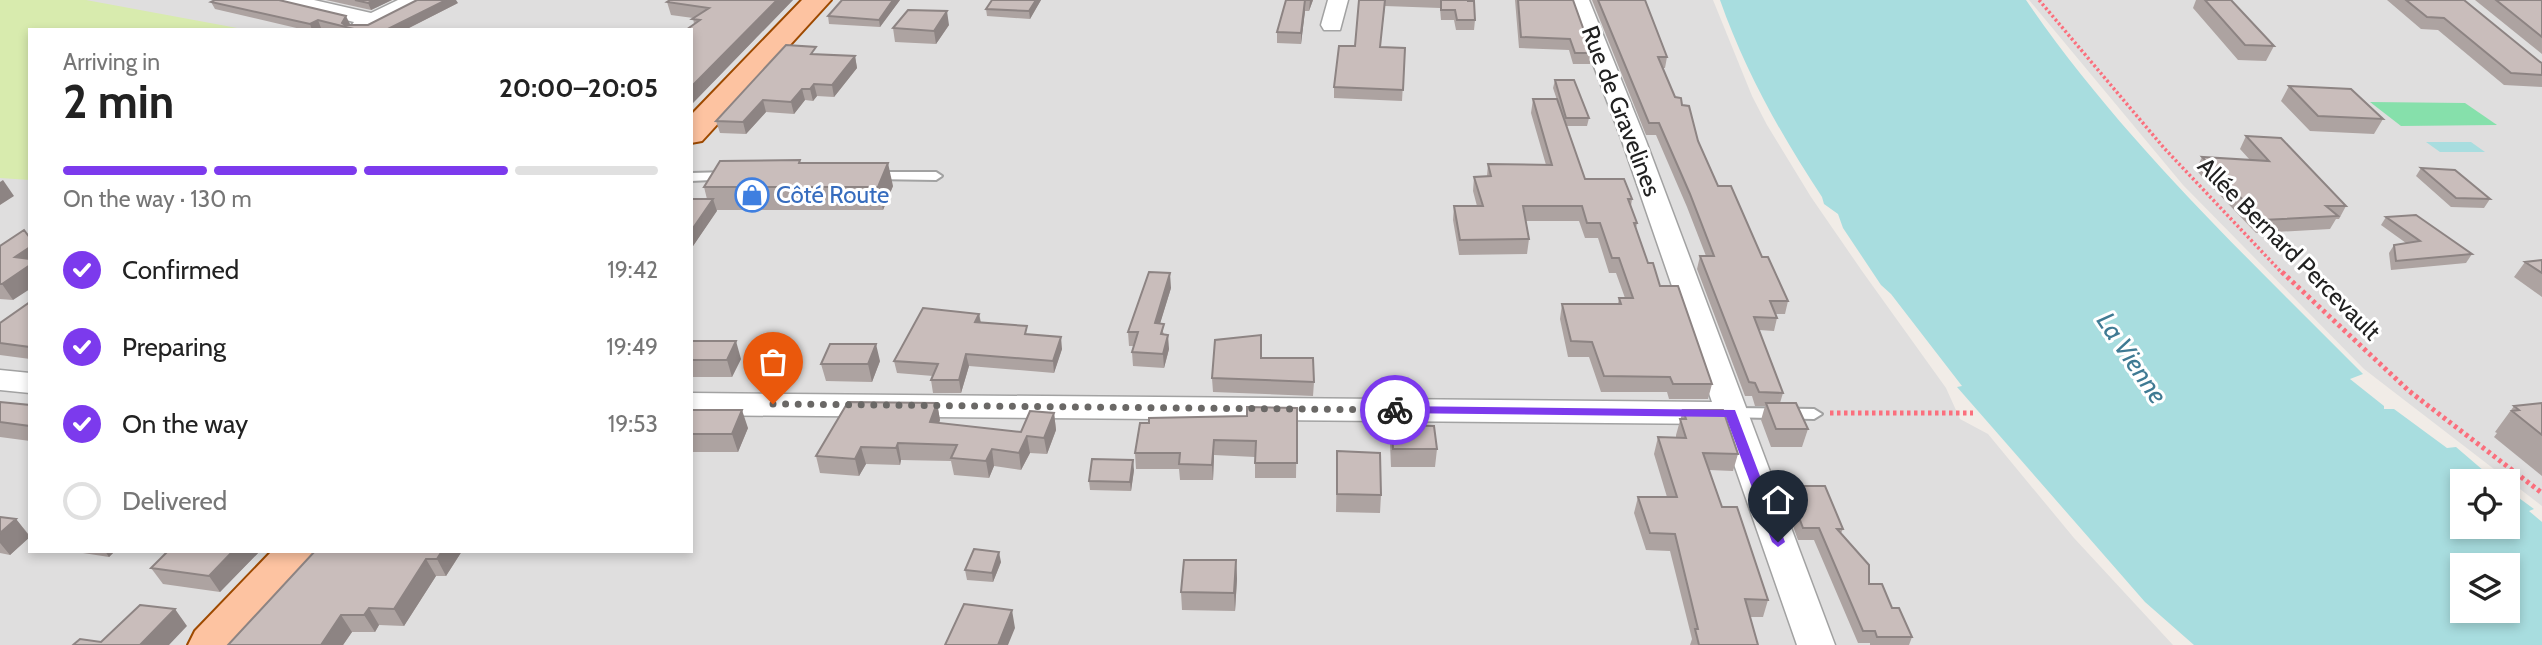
<!DOCTYPE html>
<meta charset="utf-8">
<style>
:root{--surface:#fff;--page:#f6f6f6;--text:#222;--muted:#767676;--line:#e0e0e0;--accent:#7c3aed}
body{margin:0;font-family:Cabin,sans-serif;background:var(--page);color:var(--text);height:100vh;display:flex;flex-direction:column;font-size:26px;white-space:nowrap}
*{box-sizing:border-box;margin:0}
p{font-size:23px;color:var(--muted)}
.icon{flex:none;width:38px;height:38px;fill:none;stroke:currentColor;stroke-width:2;stroke-linecap:round;stroke-linejoin:round}
.map{position:relative;flex:1;overflow:hidden}
.drawer{position:absolute;left:28px;top:28px;width:665px;height:525px;display:flex;flex-direction:column;background:var(--surface);border-radius:0px;box-shadow:0 4px 10px #0003}
.drawer>*{flex:none}
.controls{position:absolute;left:2450px;top:469px;display:grid;gap:14px}
.controls a{display:grid;place-items:center;width:70px;height:70px;border-radius:0px;background:var(--surface);box-shadow:0 4px 10px #0003;font-size:35px}
.pin{position:absolute;display:grid;place-items:center;width:60px;height:60px;color:#fff;margin:-72px -30px;border-radius:50% 50% 50% 0;rotate:-45deg;box-shadow:0 0 7px #0007}
.pin .icon{rotate:45deg}
.courier{position:absolute;display:grid;place-items:center;width:70px;height:70px;margin:-35px;border:5px solid #7c3aed;border-radius:50%;background:#fff;color:#222;box-shadow:0 2px 9px #0007}
.head em{font-style:normal;font-weight:700}
.head div{display:flex;flex-direction:column-reverse}
.head{display:flex;align-items:center;justify-content:space-between;height:119px;padding:0 35px}
h1{font-size:46px;font-weight:700;line-height:52px}
.bar{display:grid;grid-template-columns:repeat(4,1fr);gap:10px 7px;align-content:center;height:84px;padding:0 35px}
.bar i{height:9px;border-radius:5px;background:var(--line)}
.bar .active{background:var(--accent)}
.bar p{grid-column:span 4}
ol{padding:0 35px;list-style:none}
li{display:flex;align-items:center;gap:21px;height:77px}
li p{margin-inline-start:auto}
li .icon{padding:7px;border-radius:50%;background:var(--accent);color:#fff;stroke-width:4}
li:last-child{color:var(--muted)}
li i{width:38px;height:38px;border:4px solid var(--line);border-radius:50%}
.map>svg:first-child{display:block}
</style>
<div class="map">
<svg width="2542" height="645" viewBox="0 0 2542 645">
<rect width="100%" height="100%" fill="#f1ece7"/>
<path fill="#dfdede" fill-rule="evenodd" d="M0 0H1713L1752 96 1767 125 1811 197 1862 271 1946 388 1960 419 1988 434 2074 538 2173 645H0ZM30 30H691V551H30Z
M2029 0H2542V506L2364 369 2183 185Z"/>
<path fill="#d8ebae" d="M0 0H86L248 30H30V180L0 178Z"/>
<path fill="#86e0ab" d="M2370 102 2465 103 2497 125 2401 126Z"/>
<path fill="#a8dddf" fill-rule="evenodd" d="M1720 0H2026C2121 139 2245 255 2363 374L2350 379 2384 406V409H2394L2447 448 2456 447 2491 477 2485 479 2487 481H2462V527H2508V490L2534 509 2529 511 2542 522V645H2194L2145 602 1957 387 1962 386 1891 294 1881 285 1843 228 1838 214 1824 204 1822 197C1781 135 1745 71 1720 0ZM2508 565V611H2462V565Z
M2426 142H2471L2485 152H2440Z"/>
<g fill="none" stroke-linecap="round" stroke-linejoin="round">
<defs>
<path id="service" d="M728 172 734 176 732 179 691 181V173Z
M875 172H936L942 176 936 180 871 179 869 176Z
M1731 408 1814 409 1822 414 1814 419 1726 417 1723 413Z"/>
<path id="minor" d="M277 0H314L371 13 398 0H424L421 4 371 30H348L354 22 280 4Z
M1328 0H1348L1340 30H1324L1321 25Z
M1569 0H1589L1646 141 1835 645H1797L1720 424 691 415V393L1712 402 1622 141Z
M0 370 30 373V393L0 390Z"/>
<path id="primary" d="M802 0H831L702 141 691 143V115Z
M272 551H324L317 563 243 645H188L195 631Z"/>
</defs>
<use href="#service" stroke="#a2a2a2" stroke-width="4"/>
<use href="#minor" stroke="#a2a2a2" stroke-width="3"/>
<use href="#primary" stroke="#9e4a00" stroke-width="4"/>
<path stroke="#fb6f7d" stroke-width="3.5" stroke-dasharray="2.5 2.5" stroke-linecap="butt" d="M2039 0 2164 148 2283 274"/>
<path stroke="#fb6f7d" stroke-width="5" stroke-dasharray="3.5 3.5" stroke-linecap="butt" d="M2282 272 2409 391 2542 493
M1830 413H1973"/>
<use href="#service" fill="#fff" fill-rule="evenodd"/>
<use href="#minor" fill="#fff" fill-rule="evenodd"/>
<use href="#primary" fill="#fdc3a1" fill-rule="evenodd"/>
</g>
<path fill="#ada3a1" d="M326 0H392L371 10Z
M793 0 691 105V30L694 24 693 18 671 15 667 2Z
M900 0 880 27 829 24 828 16Z
M992 0H1041L1030 19 987 16 986 9Z
M1286 0H1313L1309 11H1305L1301 44 1277 43V32Z
M1359 0H1468L1475 20 1474 30H1456L1454 20H1441L1440 8 1385 6 1380 47 1405 48 1402 101 1334 98V87L1355 46Z
M1515 0H1573L1592 53 1590 64H1573L1569 50 1519 48Z
M1592 0H1645L1667 57 1665 68H1662L1675 97 1682 105 1718 186 1788 301 1785 314H1776L1777 318 1774 331 1759 330 1783 393 1780 403 1808 429 1802 447H1771L1761 420 1765 406H1755L1752 396H1745L1697 269 1700 256H1706L1687 207 1656 135H1646Z
M2196 0H2231L2274 46 2266 61 2238 60 2193 8Z
M2387 0H2464L2540 62 2542 63V87L2504 85 2438 30 2421 29Z
M2475 0H2542V54Z
M211 2 350 24 349 25H368L458 3 405 30H329L321 28 317 30H305L215 9Z
M949 25 936 44 895 42 893 28Z
M817 54 855 56 857 68 834 97 817 96 813 101 805 100 794 114 766 112 746 134 720 133 716 121Z
M1555 80 1589 118 1587 126H1566L1585 179 1632 199 1631 206 1637 223 1636 229 1648 263 1712 384 1708 399H1669L1667 392H1601L1589 357H1568L1560 319 1562 304H1618L1619 298H1625L1616 273H1609L1598 238H1585L1579 221H1526L1529 239 1527 254 1459 255 1453 220 1454 206H1477L1473 191 1474 177 1487 176 1488 164 1546 165 1531 113 1533 99 1559 106 1553 88Z
M2289 86 2383 119 2374 134 2310 131 2281 101Z
M2246 136 2346 206 2339 219H2336L2330 229 2256 233 2196 170 2202 157 2250 160 2240 149Z
M801 163 893 186 883 210H717L691 249V199H707L704 187Z
M2421 168 2490 199 2484 208 2451 207 2416 176Z
M2386 217 2472 254 2466 263 2391 270 2389 253 2394 245 2406 243 2381 225Z
M0 246 13 300 0 299Z
M2542 260V297L2514 277 2525 262Z
M1171 288 1160 323 1169 349 1164 368 1133 366 1132 352 1134 346H1129L1128 332Z
M30 302V359L0 355V323Z
M979 314 981 322 1028 334 1062 349 1054 373 969 366 961 393H933L931 380 933 376 897 373 894 361Z
M691 341 741 359 732 377H691Z
M1261 358 1314 382 1313 396 1213 392 1212 378Z
M880 361 872 382 826 381 821 364Z
M0 402 30 405V441L0 437Z
M937 403 940 420 939 423 1021 432 1054 413 1056 430 1047 454 1030 453 1021 470 994 466 989 478 954 475 951 461 901 460 900 465 866 464 859 476 820 473 816 456Z
M2542 403V476L2494 437 2497 433 2495 432 2514 406Z
M1297 408 1296 478H1255V457L1214 455 1213 480H1180L1179 469H1136L1135 453 1247 416Z
M691 410 748 428 738 452H691Z
M1683 410 1738 454 1733 471 1709 470 1722 507 1768 600 1763 617H1750L1758 645H1690L1692 639 1670 551 1646 550 1634 513 1638 497H1667L1654 454 1658 437H1676V435Z
M1392 425 1437 449 1435 467H1391L1390 443Z
M1337 451 1381 495 1380 513 1336 512Z
M1134 470 1131 491 1090 490 1089 481Z
M1787 486 1843 529 1841 533 1869 584 1892 608 1912 637 1909 645H1870V643H1858L1814 540H1798L1783 498Z
M0 517 16 519 30 536 10 555 0 553Z
M70 551H115L109 557Z
M168 551H260L220 592 163 584 151 568Z
M315 551H462L446 576H436L404 626 379 625 375 632H352L343 645H228Z
M1236 560 1237 579 1235 611 1182 610 1181 592Z
M1001 562 993 582 967 580 965 570Z"/>
<path fill="#8d8483" d="M374 0H392L371 10 368 3Z
M446 0H456L458 3 405 30H386Z
M777 0H793L691 105V87Z
M893 0H900L880 27 879 20Z
M1036 0H1041L1030 19 1029 11Z
M1305 0V11L1301 44V33Z
M1310 0H1313L1309 11Z
M947 11 949 25 936 44 934 31Z
M346 16 350 24 347 27 342 23Z
M318 20 321 28 317 30H312L310 24Z
M855 56 857 68 834 97 832 85Z
M814 84 817 96 813 101 810 89Z
M802 89 805 100 794 114 791 102Z
M763 100 766 112 746 134 743 122Z
M888 163 893 186 883 210 878 187Z
M3 180 14 196 0 205V182Z
M713 199 717 211 691 249V231Z
M30 247V289L13 300 2 284 15 257Z
M1170 273 1171 288 1156 337 1155 323Z
M979 314 981 326 975 322Z
M1168 335 1169 349 1164 368 1163 354Z
M1061 337 1062 349 1054 373 1053 361Z
M736 341 741 359 732 377 727 360Z
M876 344 880 361 872 382 868 364Z
M966 354 969 366 961 393 959 380Z
M937 403 940 420 933 439 930 422Z
M742 410 748 428 738 452 732 434Z
M1054 413 1056 430 1047 454 1044 438Z
M1027 436 1030 453 1021 470 1019 453Z
M1214 440V455L1213 480 1212 465Z
M898 443 901 460 900 465 896 448Z
M861 447 866 464 859 476 855 459Z
M992 449 994 466 989 478 986 461Z
M1133 460 1134 470 1131 491 1130 482Z
M16 519 30 537 10 555 0 543V533Z
M105 551H115L109 557Z
M233 551H260L220 592 209 576Z
M442 551H462L446 576 437 559Z
M999 552 1001 562 993 582 992 573Z
M426 559 436 576 404 626 394 609Z
M1236 560 1237 579 1235 611 1234 593Z
M369 608 379 625 375 632 364 615Z
M175 609 187 626 169 645H140Z
M1012 610 1015 628 1008 645H998Z
M341 615 352 632 343 645H321Z"/>
<path fill="#c9bdbb" stroke="#8d8483" stroke-width="2" d="M215 0H279L346 16 342 23 345 25H368L417 0H446L386 30H358L318 20 310 24 211 2Z
M355 0H374L368 3Z
M670 0H777L691 87V30H686L700 20 692 19 709 8 667 2Z
M842 0H893L879 20 828 16Z
M992 0H1036L1029 11 986 9Z
M1286 0H1310H1305L1301 33 1277 32Z
M1359 0H1385L1380 47 1405 48 1403 90 1334 87 1339 46H1355Z
M1441 0H1468V1H1474L1475 20H1457L1455 10H1441Z
M1518 0H1573L1592 53H1575L1570 39 1521 37Z
M1598 0H1645L1667 57H1658L1675 97 1681 98 1682 105 1689 106 1698 141 1718 186H1731L1762 257H1768L1788 301H1770L1777 318 1754 317 1783 393 1759 392 1755 383 1749 382 1700 256H1714L1690 194 1659 123H1649Z
M2205 0H2231L2274 46 2245 45Z
M2406 0H2464L2540 62 2542 63V75L2511 73 2444 18 2427 17Z
M2496 0H2542V37Z
M908 10 947 11 934 31 893 28Z
M786 45 816 47 811 54 855 56 832 85 814 84 810 89H802L791 102 763 100 743 122 716 121Z
M1555 80H1574L1589 118H1566Z
M2289 86 2351 89 2383 119 2318 116Z
M1533 99H1557L1585 179H1624L1632 199H1628L1637 223H1634L1648 263H1653L1660 286H1678L1712 384H1673L1670 377 1604 376 1592 342 1571 341 1562 304H1621L1619 298H1633L1619 258H1612L1600 223H1587L1582 206H1523L1529 239 1460 240 1454 206H1483L1474 177 1491 176 1488 164 1552 165Z
M2246 136 2281 138 2346 206H2326L2338 216 2262 220 2202 157 2269 161Z
M800 160 799 163H888L878 187H704L720 161Z
M2421 168 2455 170 2490 199 2456 198Z
M691 199H713L691 231Z
M2416 215 2472 254 2396 261 2394 245 2420 241 2386 217Z
M24 230 30 238V247L15 257 30 259V265L2 284H0V246Z
M2542 260V273L2525 262Z
M1149 272 1170 273 1155 323 1164 324 1161 334 1168 335 1163 354 1132 352 1138 332H1128Z
M30 302V347L0 343V323Z
M923 308 979 314 975 322 1027 326 1025 334 1061 337 1053 361 966 354 959 380H931L938 364 894 361Z
M1261 335V358H1313L1314 382 1212 378 1215 340Z
M691 341H736L727 360H691Z
M830 344H876L868 364H821Z
M0 402 30 405V426L0 422Z
M848 402 937 403 930 422 1021 432 1030 411 1054 413 1044 438 1027 436 1019 453 992 449 986 461 951 458 957 445 898 443 896 448 861 447 855 459 816 456Z
M1766 403H1796L1808 429H1776Z
M2542 403V435L2512 411 2519 410 2514 406Z
M1247 407 1297 408V463H1255L1256 441 1214 440 1212 465 1179 464 1180 453H1135L1140 423H1149V418L1247 416Z
M691 410H742L732 434H691Z
M1683 410H1723L1738 454 1703 453 1722 507H1737L1768 600 1745 599 1758 645H1699L1695 629H1698L1675 534 1650 533 1638 497H1677L1658 437 1686 438 1680 419H1686Z
M1392 425 1434 426 1437 449H1393Z
M1337 451 1380 453 1381 495 1337 494Z
M1092 459 1133 460 1130 482 1089 481Z
M1787 486H1825L1843 529H1837L1869 565V584H1882L1892 608H1899L1912 637H1877L1875 631H1863L1819 528H1803Z
M0 517 16 519 0 533Z
M974 549 999 552 992 573 965 570Z
M168 551H233L209 576 151 568Z
M315 551H442L437 559H426L394 609 369 608 364 615H341L321 645H228Z
M1184 560H1236L1234 593 1181 592Z
M964 604 1012 610 998 645H945Z
M140 605 175 609 140 645H73L80 639 101 642Z"/>
<path fill="#7c3aed" d="M1395 406 1735 410 1785 542 1778 547 1772 542 1726 417 1391 413V407Z"/>
<g fill="none" stroke-linecap="round" stroke-linejoin="round">
<path stroke="#6a6866" stroke-width="7" stroke-dasharray="0 12.6" d="M773 404 1395 410"/>
</g>
<defs>
<symbol id="shop-ring" viewBox="-11 -11 22 22"><circle r="9.5" fill="#fff" stroke="#3f7fe0" stroke-width="1.5"/><path d="M-5-2.5h2.3a2.7 3.5 0 0 1 5.4 0H5L5.5 6h-11ZM-1.5-2.5h3a1.5 2.3 0 0 0-3 0Z" fill="#3f7fe0"/></symbol>
</defs>
<g fill-rule="evenodd">
<use href="#shop-ring" x="733" y="176" width="38" height="38"/>
</g>
<g text-anchor="middle" stroke-width="6" stroke-linejoin="round" paint-order="stroke">
<g font-size="24" fill="#212121" stroke="#fff">
<text transform="translate(1621 111) rotate(69)" y="8">Rue de Gravelines</text>
<text transform="translate(2289 249) rotate(45)" y="8">Allée Bernard Percevault</text>
</g>
<g font-size="24" fill="#366cbe" stroke="#fff" text-anchor="start">
<text x="776" y="203">Côté Route</text>
</g>
<g font-size="26" font-style="italic" fill="#3f7a93" stroke="#fff">
<text transform="translate(2132 358) rotate(56)" y="9">La Vienne</text>
</g>
</g>
</svg>
<div class="controls">
<a><svg class="icon" aria-label="locate" viewBox="0 0 24 24"><circle cx="12" cy="12" r="6"/><path d="M12 2v4M12 18v4M2 12h4M18 12h4"/></svg></a>
<a><svg class="icon" aria-label="layers" viewBox="0 0 24 24"><path d="M12 4l9 5-9 5-9-5zM3 14l9 5 9-5"/></svg></a>
</div>
<div class="pin" style="left:773px;top:404px;background:#ea580c"><svg class="icon" aria-label="bag" viewBox="0 0 24 24"><path d="M5 8h14l-1 12H6zM9 8a3 3 0 0 1 6 0"/></svg></div>
<div class="pin" style="left:1778px;top:542px;background:#1f2937"><svg class="icon" aria-label="home" viewBox="0 0 24 24"><path d="M3 11l9-7 9 7M6 9v11h12V9"/></svg></div>
<div class="courier" style="left:1395px;top:410px"><svg class="icon" aria-label="bike" viewBox="0 0 24 24"><circle cx="6" cy="16" r="4"/><circle cx="18" cy="16" r="4"/><path d="M6 16l4-8h5l3 8M10 8l3 8H6M13 5h3"/></svg></div>
<section class="drawer">
<div class="head"><div><h1>2 min</h1><p>Arriving in</p></div><em>20:00–20:05</em></div>
<div class="bar"><i class="active"></i><i class="active"></i><i class="active"></i><i></i><p>On the way · 130 m</p></div>
<ol>
<li><svg class="icon" aria-label="check" viewBox="0 0 24 24"><path d="M5 12l5 5 9-10"/></svg>Confirmed<p>19:42</p></li>
<li><svg class="icon" aria-label="check" viewBox="0 0 24 24"><path d="M5 12l5 5 9-10"/></svg>Preparing<p>19:49</p></li>
<li><svg class="icon" aria-label="check" viewBox="0 0 24 24"><path d="M5 12l5 5 9-10"/></svg>On the way<p>19:53</p></li>
<li><i></i>Delivered</li>
</ol>
</section>
</div>
